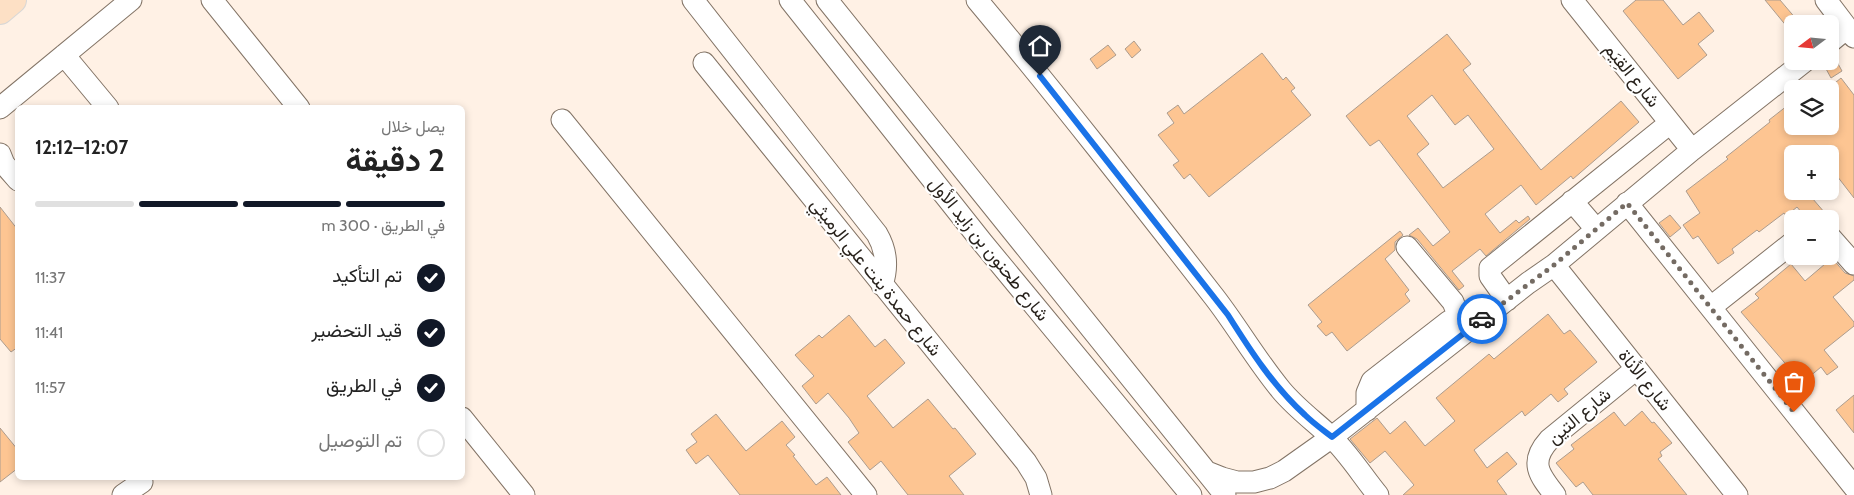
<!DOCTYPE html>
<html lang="ar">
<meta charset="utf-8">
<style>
:root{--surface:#fff;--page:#f6f6f6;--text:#222;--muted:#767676;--line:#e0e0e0;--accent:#111827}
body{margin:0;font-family:Cabin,Vazirmatn,sans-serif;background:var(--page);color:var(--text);direction:rtl;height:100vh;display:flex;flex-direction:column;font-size:19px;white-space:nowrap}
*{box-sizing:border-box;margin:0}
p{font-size:16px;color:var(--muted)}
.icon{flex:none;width:28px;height:28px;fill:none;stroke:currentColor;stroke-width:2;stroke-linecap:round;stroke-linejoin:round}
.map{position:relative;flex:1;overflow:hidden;direction:ltr}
.details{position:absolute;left:15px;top:105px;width:450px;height:375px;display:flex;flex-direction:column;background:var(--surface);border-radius:8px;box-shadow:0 2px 8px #0003;direction:rtl}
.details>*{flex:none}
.needle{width:32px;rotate:254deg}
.controls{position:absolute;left:1784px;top:15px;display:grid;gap:10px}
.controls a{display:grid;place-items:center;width:55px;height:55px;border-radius:8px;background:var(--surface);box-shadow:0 2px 8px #0003;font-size:25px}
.pin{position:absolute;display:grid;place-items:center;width:42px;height:42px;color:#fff;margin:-51px -21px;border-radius:50% 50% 50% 0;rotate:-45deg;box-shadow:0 0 5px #0007}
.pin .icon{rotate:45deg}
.courier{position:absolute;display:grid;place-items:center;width:50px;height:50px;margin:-25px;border:4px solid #1a73e8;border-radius:50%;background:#fff;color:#222;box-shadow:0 1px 6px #0007}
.head em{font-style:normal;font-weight:700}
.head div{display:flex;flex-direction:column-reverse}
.head{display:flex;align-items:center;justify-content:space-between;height:85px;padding:0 20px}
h1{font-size:32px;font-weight:700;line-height:38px}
.bar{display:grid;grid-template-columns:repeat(4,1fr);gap:8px 5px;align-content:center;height:60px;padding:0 20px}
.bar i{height:6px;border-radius:4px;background:var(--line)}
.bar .active{background:var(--accent)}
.bar p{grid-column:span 4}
ol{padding:0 20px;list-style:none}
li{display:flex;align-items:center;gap:15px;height:55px}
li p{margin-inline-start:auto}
li .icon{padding:5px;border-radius:50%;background:var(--accent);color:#fff;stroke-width:4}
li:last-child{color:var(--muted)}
li i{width:28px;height:28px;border:2px solid var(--line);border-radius:50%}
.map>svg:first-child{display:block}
</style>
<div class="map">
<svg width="1854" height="495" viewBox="0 0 1854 495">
<rect width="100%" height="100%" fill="#fff1e5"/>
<path fill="#fdc592" stroke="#ac9c8e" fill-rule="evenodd" d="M1636 0H1663L1683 25 1699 12 1714 31 1698 44 1707 55 1678 79 1623 11Z
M1765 0H1780L1797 20 1788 28Z
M1447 34 1471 64 1463 70 1541 170 1621 101 1639 122 1573 179 1571 176 1536 205 1521 185 1485 214 1500 233 1516 220 1519 223 1528 216 1530 219 1486 256 1480 249 1452 271 1464 286 1459 290 1417 239 1409 235 1418 228 1433 246 1450 232 1379 140 1370 146 1346 116ZM1432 95 1455 125 1468 115 1494 149 1443 188 1417 154 1429 144 1407 116Z
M1134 41 1141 50 1132 58 1125 49Z
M1108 45 1116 55 1097 69 1090 59Z
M1262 53 1283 80 1286 77 1295 88 1291 91 1311 115 1209 197 1190 174 1184 179 1173 165 1179 161 1158 135 1174 123 1167 113 1178 105 1184 114Z
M1836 60 1842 71 1831 78 1825 67Z
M1841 78 1854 95V198L1837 176 1830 182V154H1792V191H1806L1825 213 1818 219H1807L1797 207 1786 216 1784 213 1759 232 1757 230 1732 249 1734 253 1718 264 1698 236 1693 239 1683 225 1700 213 1686 191 1728 159 1726 157 1770 122 1769 120 1792 102V126H1830V87Z
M0 207 18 230V347L11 352 0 339Z
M1670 215 1681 228 1670 237 1659 223Z
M1400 231 1403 235 1395 242V250L1385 259 1409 290 1405 294 1410 301 1347 351 1332 332 1326 336 1317 326 1322 322 1308 305Z
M1832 258 1845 273 1854 276V280L1833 297 1854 322V326L1824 350 1838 367 1827 375 1821 367 1802 383 1741 312 1759 298 1755 294 1791 264 1805 281Z
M1548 314 1564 334 1570 330 1597 362 1564 389 1568 394 1558 402 1551 394 1525 416 1522 411 1474 450 1487 468 1507 452 1517 464 1497 481 1507 495H1403L1414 485 1385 451 1370 463 1350 439 1377 418 1390 434 1405 421 1425 446 1455 421 1436 398 1489 354 1494 359Z
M849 315 875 347 885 339 905 363 867 396 893 428 928 399 953 429 955 428 976 454 949 476 964 495H908L881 461 870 470 848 442 859 433 849 418 828 393 816 404 802 386 814 376 795 355 819 335 822 338Z
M1854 395V433L1836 410Z
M1642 411 1652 423 1654 422 1672 443 1660 452 1662 456 1658 459 1687 495H1593L1583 482 1576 487 1556 463 1574 449 1571 445 1614 412 1625 426Z
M716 414 746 451 782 421 795 437 786 445 795 455 793 456 816 485 827 477 841 495H740L708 455 696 464 686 450 697 442 691 434Z
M0 428 18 450V468L0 482Z"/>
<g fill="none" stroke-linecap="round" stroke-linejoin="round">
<defs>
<path id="minor" d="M212 0 299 108
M693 0 877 234C887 251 888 267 882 285
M790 0 982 242 1191 495
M827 0 1225 495
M977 0C1059 98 1137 198 1215 298 1238 328 1257 361 1281 390 1296 408 1314 421 1330 436 1347 451 1363 477 1378 495
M1572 0 1692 150
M1826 0 1854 37
M1830 42 1847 28
M64 55 108 108
M704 63 1026 462 1036 478 1041 495
M0 108 131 0
M562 120 866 495
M0 154 4 164 18 180
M1572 201 1596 229
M1627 203 1854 487
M1830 237 1854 264
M1407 247 1453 302 1459 317
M1554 265 1737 495
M1507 300 1490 276V268L1670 123
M1711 307 1792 243
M1367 410V393L1372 381 1448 322C1459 314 1467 318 1479 322
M462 418 524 495
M1207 472 1222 478 1237 482H1254L1270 478 1284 471 1332 437 1528 283 1554 265 1692 150 1805 61
M123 495 142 482
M1555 495C1539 475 1529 462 1549 440L1636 369"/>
<path id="major" d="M0 11 13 0"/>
</defs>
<use href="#minor" stroke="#837466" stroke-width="23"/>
<use href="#major" stroke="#d8d7d6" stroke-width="28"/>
<use href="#minor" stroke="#fff" stroke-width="21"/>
<use href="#major" stroke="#fde0c5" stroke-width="26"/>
</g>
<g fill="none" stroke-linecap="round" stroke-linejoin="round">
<path stroke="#746b63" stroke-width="5" stroke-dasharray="0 9" d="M1482 319 1554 265 1627 203 1794 412"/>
<path stroke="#1a73e8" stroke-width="6" d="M1040 76 1228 315C1250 350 1274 387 1305 415 1313 423 1323 430 1332 437L1482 319"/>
</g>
<g text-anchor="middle" stroke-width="4.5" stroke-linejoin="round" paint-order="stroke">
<g font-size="18" fill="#29231d" stroke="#fff">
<text transform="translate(1632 75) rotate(51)" y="6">شارع القِيَم</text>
<text transform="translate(989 249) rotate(51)" y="6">شارع طحنون بن زايد الأول</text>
<text transform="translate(876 277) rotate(51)" y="6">شارع حمدة بنت علي الرميثي</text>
<text transform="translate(1645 380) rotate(51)" y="6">شارع الأناة</text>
<text transform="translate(1579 416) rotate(-40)" y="6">شارع التين</text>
</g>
</g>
</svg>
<div class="controls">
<a><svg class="needle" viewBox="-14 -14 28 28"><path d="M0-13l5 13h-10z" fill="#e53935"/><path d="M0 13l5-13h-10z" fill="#767676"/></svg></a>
<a><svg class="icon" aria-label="layers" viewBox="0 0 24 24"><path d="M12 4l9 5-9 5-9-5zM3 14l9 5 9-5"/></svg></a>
<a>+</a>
<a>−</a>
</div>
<div class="pin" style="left:1794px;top:412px;background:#ea580c"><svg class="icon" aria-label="bag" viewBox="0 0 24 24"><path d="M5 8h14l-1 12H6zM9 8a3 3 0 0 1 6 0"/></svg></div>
<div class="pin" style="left:1040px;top:76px;background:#1f2937"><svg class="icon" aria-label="home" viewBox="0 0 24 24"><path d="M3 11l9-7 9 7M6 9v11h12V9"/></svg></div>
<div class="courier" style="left:1482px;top:319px"><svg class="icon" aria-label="car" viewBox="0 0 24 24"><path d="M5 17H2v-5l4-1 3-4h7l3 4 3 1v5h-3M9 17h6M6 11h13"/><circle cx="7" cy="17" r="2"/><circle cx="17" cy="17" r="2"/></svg></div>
<section class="details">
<div class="head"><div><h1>2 دقيقة</h1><p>يصل خلال</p></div><em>12:07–12:12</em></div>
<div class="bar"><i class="active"></i><i class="active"></i><i class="active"></i><i></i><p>في الطريق · 300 m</p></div>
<ol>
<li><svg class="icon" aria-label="check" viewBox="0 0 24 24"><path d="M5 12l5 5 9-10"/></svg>تم التأكيد<p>11:37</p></li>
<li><svg class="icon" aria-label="check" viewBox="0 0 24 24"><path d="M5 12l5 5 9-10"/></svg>قيد التحضير<p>11:41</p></li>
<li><svg class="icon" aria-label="check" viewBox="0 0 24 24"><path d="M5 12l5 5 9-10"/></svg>في الطريق<p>11:57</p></li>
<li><i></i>تم التوصيل</li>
</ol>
</section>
</div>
